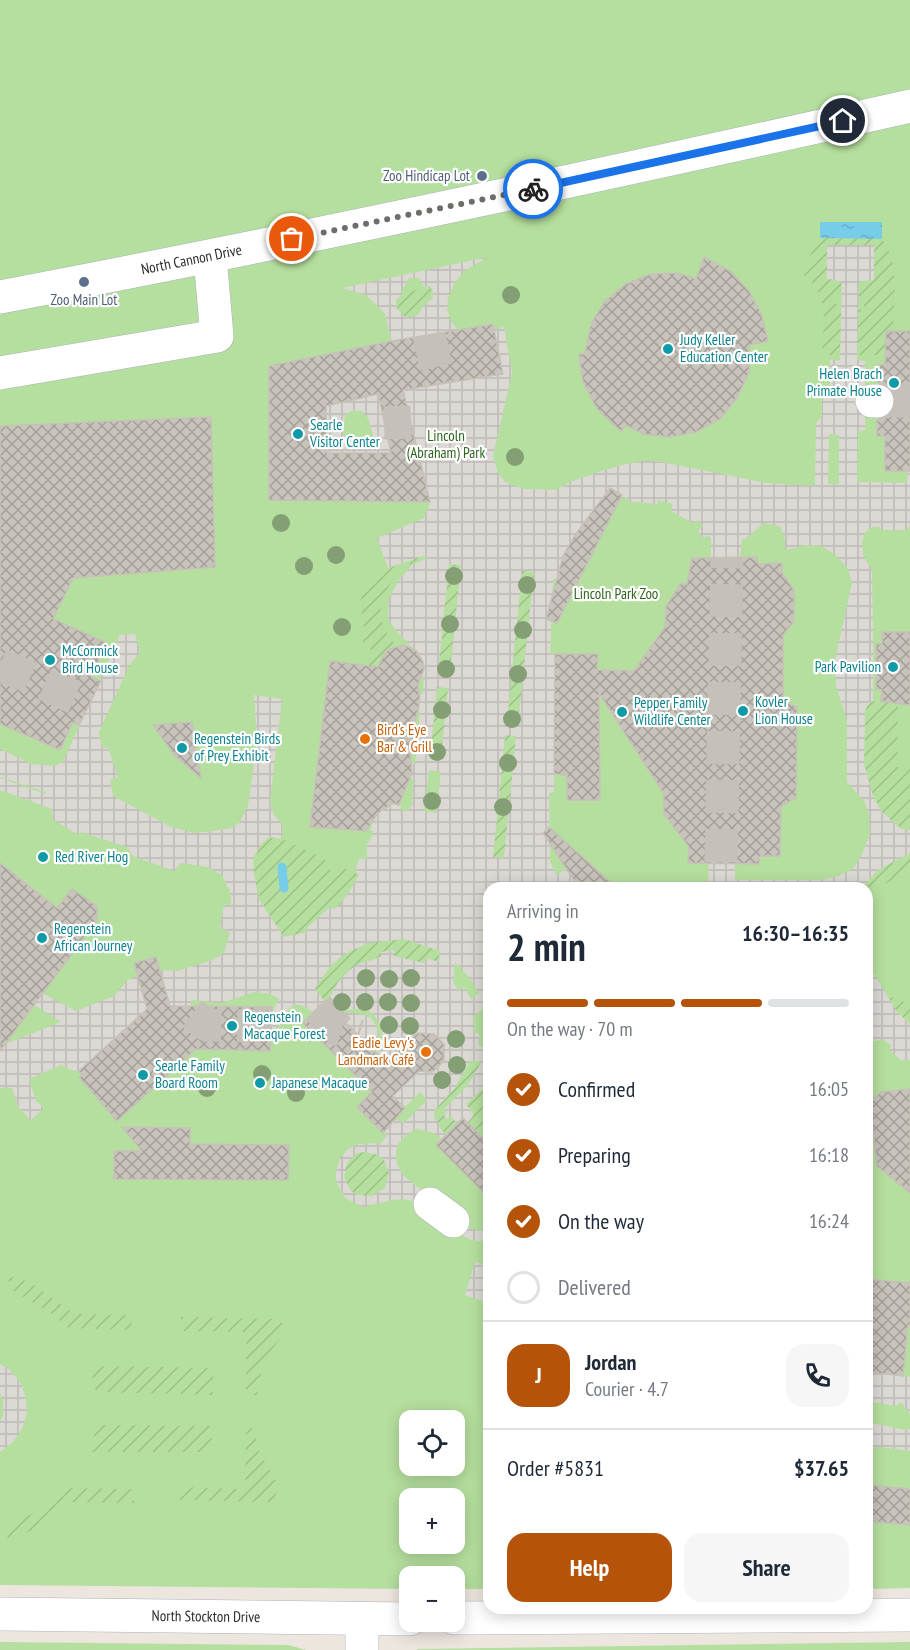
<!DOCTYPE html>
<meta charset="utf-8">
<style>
:root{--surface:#fff;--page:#f6f6f7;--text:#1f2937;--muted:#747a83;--line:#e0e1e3;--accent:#b45309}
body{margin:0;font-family:"PT Sans Narrow",sans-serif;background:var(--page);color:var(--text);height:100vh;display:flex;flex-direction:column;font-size:22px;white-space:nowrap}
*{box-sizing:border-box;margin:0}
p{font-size:20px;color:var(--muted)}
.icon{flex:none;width:33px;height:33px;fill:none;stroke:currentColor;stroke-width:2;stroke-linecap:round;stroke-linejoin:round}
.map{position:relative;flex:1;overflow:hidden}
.side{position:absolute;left:483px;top:882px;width:390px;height:732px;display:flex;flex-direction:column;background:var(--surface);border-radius:18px;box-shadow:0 3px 15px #0003}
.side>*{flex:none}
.fabs{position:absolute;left:399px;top:1410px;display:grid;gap:12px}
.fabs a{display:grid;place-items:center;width:66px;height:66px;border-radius:12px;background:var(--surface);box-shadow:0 3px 15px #0003;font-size:30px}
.pin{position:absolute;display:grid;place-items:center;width:51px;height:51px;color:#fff;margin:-26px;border:3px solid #fff;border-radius:50%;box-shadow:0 2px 6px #0007}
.courier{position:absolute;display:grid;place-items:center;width:60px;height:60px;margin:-30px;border:4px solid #1a73e8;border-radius:50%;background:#fff;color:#222;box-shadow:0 2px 8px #0007}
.head em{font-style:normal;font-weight:600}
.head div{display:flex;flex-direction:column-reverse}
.head{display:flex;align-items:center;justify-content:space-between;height:102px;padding:0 24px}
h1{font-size:39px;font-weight:600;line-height:45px}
.bar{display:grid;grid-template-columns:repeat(4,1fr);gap:9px 6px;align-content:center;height:72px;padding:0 24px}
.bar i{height:8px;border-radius:4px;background:var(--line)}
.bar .selected{background:var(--accent)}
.bar p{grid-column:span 4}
.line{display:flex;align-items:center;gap:15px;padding:0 24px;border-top:2px solid var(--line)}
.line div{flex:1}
.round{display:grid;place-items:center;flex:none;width:63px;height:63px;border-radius:18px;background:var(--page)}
ol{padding:0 24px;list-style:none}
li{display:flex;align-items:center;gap:18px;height:66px}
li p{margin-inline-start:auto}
li .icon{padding:6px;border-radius:50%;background:var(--accent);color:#fff;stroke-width:4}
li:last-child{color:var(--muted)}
li i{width:33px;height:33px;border:3px solid var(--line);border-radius:50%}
.button{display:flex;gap:12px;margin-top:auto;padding:12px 24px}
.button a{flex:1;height:69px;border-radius:18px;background:var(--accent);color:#fff;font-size:24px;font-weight:600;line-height:69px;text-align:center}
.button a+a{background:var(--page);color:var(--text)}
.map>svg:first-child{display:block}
</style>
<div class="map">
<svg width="910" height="1650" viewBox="0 0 910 1650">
<defs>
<pattern id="garden-furrows" width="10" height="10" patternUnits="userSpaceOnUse" patternTransform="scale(1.5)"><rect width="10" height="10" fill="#b5df9e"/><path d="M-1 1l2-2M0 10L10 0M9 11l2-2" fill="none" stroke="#9cc088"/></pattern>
<pattern id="plaza-grid" width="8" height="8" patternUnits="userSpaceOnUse" patternTransform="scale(1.5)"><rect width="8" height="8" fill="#dcd9d5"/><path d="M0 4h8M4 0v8" fill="none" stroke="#bdbab7"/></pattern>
<pattern id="water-ripples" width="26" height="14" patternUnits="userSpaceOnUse" patternTransform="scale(1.5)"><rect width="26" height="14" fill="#77cce8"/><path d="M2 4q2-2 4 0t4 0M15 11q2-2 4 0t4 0" fill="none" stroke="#67afc7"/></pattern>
<pattern id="building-cross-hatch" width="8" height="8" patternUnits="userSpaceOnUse" patternTransform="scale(1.5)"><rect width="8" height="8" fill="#c8c4bc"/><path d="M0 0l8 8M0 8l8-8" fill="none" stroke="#a39f99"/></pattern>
</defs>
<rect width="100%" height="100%" fill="#ece6de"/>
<path fill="#b5df9e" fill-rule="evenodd" d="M0 0H910V1588L867 1589V888H489V1589H455L454 1576H410L409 1589 0 1585ZM410 1420H454V1466H410ZM410 1498H454V1544H410Z
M0 1642 288 1645 306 1650H0Z
M910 1642V1650H416L418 1649Z"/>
<path fill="url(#garden-furrows)" d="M820 238 882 239C901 265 893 301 893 331L886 332 885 355H858V310L864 309V296H859V284L862 280H837L842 284 841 296H836V309L841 310 840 355H822C823 326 831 294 804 275L812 251Z
M430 286 434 294 432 299 424 305 418 316 406 318C398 313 396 309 396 300L402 294Z
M426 555 427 558C421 561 414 562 409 565 404 567 398 574 395 578 376 600 375 624 397 646L385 653 379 666H368L371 647 363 644 364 629 360 593 366 585 388 568Z
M449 564 461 565 450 674 438 673Z
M522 571H534L519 723 507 722Z
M437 687 448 688 442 757 430 756Z
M870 701 898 703 897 767 910 768V830C882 825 869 791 865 765 863 757 865 746 865 737 865 724 863 712 870 701Z
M505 735 517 736 505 858 493 857Z
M269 837 282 839 325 859 326 866 330 870H336L342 867 359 875 349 892 341 904 333 909 330 907 306 929 308 932 284 937C264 907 235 870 269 837Z
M910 854V871L867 893 865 884C878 870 892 860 910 854Z
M404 939 440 950 439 963H424L394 956V951C374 960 351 962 338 983 333 989 331 997 327 1004L315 988C334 952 364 940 404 939Z
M887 995 904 1002 910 1008V1024L896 1011Z
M470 1061H482L468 1085 447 1111V1119L450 1116 458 1124 446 1135C426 1113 436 1110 452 1091 459 1083 464 1071 470 1061Z
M484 1087 489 1092V1144L468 1122 474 1115 466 1104Z
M343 1174a23 23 0 1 1 46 0a23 23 0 1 1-46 0Z
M8 1276 30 1282 74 1314 131 1315 132 1330 68 1328 51 1313 10 1289Z
M181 1317 281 1319 285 1333C265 1356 261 1365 257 1395L246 1396V1332L181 1331Z
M90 1366 213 1368V1395L96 1392Z
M99 1425 212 1426V1452H87Z
M246 1428H256V1446L279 1486 273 1502 178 1500V1487L245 1489Z
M68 1488 133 1489 134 1503 71 1502C51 1519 34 1534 7 1538L16 1521 46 1508Z"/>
<path fill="url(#plaza-grid)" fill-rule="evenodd" d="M827 245H874V280L860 281 859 284 857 360 865 361V430L858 431 857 482 907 483 908 471H910V526L906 530H882L879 527H873L865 532 862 541 863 555 872 570 873 635V701L870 702 865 709 864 765 873 796 881 811 901 829 910 830V853L878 870 865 884V888H702L703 881H708L709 863H735V880H822L839 876 854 868 861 856 870 835 869 816 865 802 847 782V721L836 685 835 660 852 583 848 569 837 556 822 546 807 545 785 550V539L780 526 764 523 745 539H742L740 557 711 558V540L709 535 703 538 698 531 703 526 697 520 693 523 671 511 673 504 658 500 657 504 628 501 627 497 605 503 575 535 563 556 557 579H553L550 654H555L554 792 549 793 550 862 556 875 567 869 580 888H489V1092L484 1087 466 1104 474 1115 468 1122 463 1118 458 1124 450 1116 447 1119 444 1115 447 1111 444 1109 468 1085 482 1061H470L454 1089 436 1108 434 1113 435 1120 440 1123 438 1126 446 1135 442 1140 434 1133 418 1129 409 1133 399 1142 396 1152 397 1164 403 1175 433 1200 416 1202 404 1199 392 1200 363 1207 345 1198 336 1181V1172L340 1158 348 1149 359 1144 381 1143 387 1136 385 1131 396 1120 404 1123 427 1100 420 1092 405 1107 393 1096 419 1071 433 1072 444 1061V1044L434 1034 418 1033 406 1060 367 1067 378 1055 382 1037 381 1026 375 1016 369 1011 359 1009 342 1010 329 1000 338 982 347 972 356 965 381 957V952L394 950V956L424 963 426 958 439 962 440 951 404 939 368 943 345 954 331 965 315 988 324 1001 314 1012 301 1005H294L287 1010 284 1022 275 1028 272 1029V1013L279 998 267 993 255 992 221 1003 193 1000 190 1003 192 1006V1023L139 1020 127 1027 79 1071H74L61 1065 29 1079 36 1101 44 1108 31 1120 19 1108 12 1088H0V1046L61 1022 33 1004 42 993 76 1011 114 996 128 980 137 976 142 991 164 985 160 970 178 971 213 960 224 953 230 932 220 928 224 904 231 906V894L222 875 208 867 181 863 174 871 133 856 127 847 82 832 77 834 53 820 52 809 0 790V778L45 794 46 792 0 777V749L31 764 55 766 63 762 120 635 135 634 140 652 129 666 99 732 102 748H108L118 777 110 780 113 796 171 827 194 833 213 831 232 828 240 822 248 806 257 743 254 695 282 699 270 800 273 814 282 824V839L269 837 262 843 253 858 254 875 259 900 284 937 307 932 306 929 330 907 334 909 341 904 349 892 359 875 355 871 359 859H367V844L373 835V831L370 830 377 814 392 805H401L400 809 404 811 409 810 413 803 412 799 414 779 410 778 412 765 415 763 417 747 414 744 417 734 415 727 419 726 420 695 423 693 424 679 422 676 423 662 420 655 397 632 388 619 389 598 399 580 412 565 427 558 426 555 388 568 377 538 424 518 430 502 403 390 503 374 494 329 504 327 512 373 493 456 498 473 505 482 523 489 556 490 570 482 599 472 626 464 644 461 662 462 766 483 815 486 816 424 822 416V393L830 389V360H840L842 284 837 280 827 279ZM829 434 839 435V484H828ZM449 564 461 565 450 674 438 673ZM522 571 534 572 518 723 507 721ZM437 687 448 688 441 757 430 756ZM505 735 516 736 504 858 493 857ZM429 770 441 772 436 813 424 811ZM455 962 470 978 479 993 471 999 464 987 459 991 453 982ZM484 1007 487 1026 485 1047 479 1046V1033H474L473 1018ZM365 1152 378 1155 384 1160 389 1173 385 1188 372 1196 357 1195 350 1190 344 1177 347 1163 357 1153Z
M488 257 464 271 454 284 448 298 447 309 451 322 458 330 392 341 385 314 376 304 364 294 342 288ZM409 278H419L424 287 430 286 434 294 432 299 424 305 418 315 406 318 396 308V300L402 294 401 292Z
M378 394 391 453H327L326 406ZM352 411H362L368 418 374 438 369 442 347 441 343 436 345 414Z
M867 962 896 1011 910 1024V1060L905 1059 902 1061 889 1050 892 1046 883 1039 867 1043Z
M335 1012 363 1014 371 1018 377 1027 378 1036 375 1052Z
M456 1218 471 1229 480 1231 489 1229V1239L480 1241 471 1240 462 1235 450 1225Z
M475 1262 489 1266V1303L465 1295Z
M0 1364 10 1370 21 1384 26 1398 27 1414 22 1429 13 1442 0 1452V1422L3 1416V1400L0 1393Z
M867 1372 910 1377V1414L901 1402 896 1406 867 1401Z
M867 1422 905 1430 910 1429V1451L880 1447 867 1449Z"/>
<path fill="url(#water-ripples)" d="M820 222H882V239L820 238Z"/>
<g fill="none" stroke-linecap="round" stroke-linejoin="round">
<path stroke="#77cce8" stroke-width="9" d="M282 867 284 888"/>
</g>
<path fill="url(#building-cross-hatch)" stroke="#c7c2b8" stroke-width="1.5" fill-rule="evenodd" d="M704 257 730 271 749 291 761 313 768 341 749 345V372L737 398 720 419 696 432 670 437 643 434 626 425 621 431 597 409 583 382 579 354H585L591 324 605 301 626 284 651 274 678 273 696 279Z
M493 324 503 374 403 390 430 502 269 500V366L392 341ZM378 394 391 453H327L326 406Z
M886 331H910V471H885V436H877V420L887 417 893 410 896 402 893 391 886 385 877 382V365H885Z
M211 417 215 567 73 578 53 619 107 643 91 677 101 681 79 725 73 722 60 750 0 724V426Z
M610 488 622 495 557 623 546 619 563 556 575 535Z
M757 557 758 564 782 563V573L794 590V621L783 635V701L797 707 796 798 781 806 780 856H760L759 864 688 863 689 847 664 814V794L599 693 600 800H567V775L554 774 555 654H598L597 670 634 671 665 627 666 607 680 584H687L692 558Z
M882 632H910V705L881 701 882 690 876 689V644H882Z
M403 645 416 650 423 662 424 669 418 686 420 700 415 722 417 735 410 753 412 773 399 805 393 803 377 814 366 831 310 827 330 661 378 667 385 653 390 649Z
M192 722 194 739 201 778 175 756 153 725Z
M549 827 617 888H579L543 833Z
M0 863 57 908 72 889 97 906V920L0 1051Z
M156 957 170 1006 272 1007 270 1051 196 1049 117 1121 79 1077 83 1075 79 1071 147 1009 134 963Z
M324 1001 385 1062 418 1033 434 1034 444 1044V1061L433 1072 419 1071 393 1096 405 1108 383 1133 357 1107 372 1092 303 1023Z
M910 1089V1193L877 1166 870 1102 881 1092Z
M463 1118 489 1144V1198L436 1145Z
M122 1127 190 1128V1144L289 1145 288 1180 114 1179V1151H142Z
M867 1279 910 1283V1326L908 1325 903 1376 867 1372Z
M867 1485 910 1489V1525L867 1521Z"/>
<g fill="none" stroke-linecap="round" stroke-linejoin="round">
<path stroke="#c5c1ba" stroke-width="33" stroke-dasharray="33 16" stroke-linecap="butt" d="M429 335 440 384
M877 401H910
M384 423 411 422
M0 664 89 704
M721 862 727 558
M318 1008 339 1030 359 1036
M192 1014 207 1025 254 1026 271 1021"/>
<defs>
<g id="minor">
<path id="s1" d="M0 297C305 239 608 174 910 106"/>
<path d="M0 373 217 336 210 257"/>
<path d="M872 401H877"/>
<path d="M430 1204 453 1221"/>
<path id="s2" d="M0 1614 410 1619"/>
<path d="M454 1618 910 1615"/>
<path d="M362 1650V1620"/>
</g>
</defs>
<use href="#minor" stroke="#aeb1bb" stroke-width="34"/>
<use href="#minor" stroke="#fff" stroke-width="33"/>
</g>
<g fill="#849f74">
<circle cx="511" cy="295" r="9"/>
<circle cx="515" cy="457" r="9"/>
<circle cx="281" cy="523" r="9"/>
<circle cx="336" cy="555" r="9"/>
<circle cx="304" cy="566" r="9"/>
<circle cx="454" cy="576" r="9"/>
<circle cx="527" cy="585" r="9"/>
<circle cx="450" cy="624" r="9"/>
<circle cx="342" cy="627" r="9"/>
<circle cx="523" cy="630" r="9"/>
<circle cx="446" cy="669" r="9"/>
<circle cx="518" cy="674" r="9"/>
<circle cx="442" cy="710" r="9"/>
<circle cx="512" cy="719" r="9"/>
<circle cx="437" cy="752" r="9"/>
<circle cx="508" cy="763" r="9"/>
<circle cx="432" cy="801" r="9"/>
<circle cx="503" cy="807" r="9"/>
<circle cx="366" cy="978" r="9"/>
<circle cx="411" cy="978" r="9"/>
<circle cx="389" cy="979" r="9"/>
<circle cx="342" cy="1002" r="9"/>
<circle cx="365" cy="1002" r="9"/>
<circle cx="388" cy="1002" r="9"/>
<circle cx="411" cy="1003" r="9"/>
<circle cx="389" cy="1025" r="9"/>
<circle cx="410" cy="1026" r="9"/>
<circle cx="456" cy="1039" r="9"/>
<circle cx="457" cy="1065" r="9"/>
<circle cx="262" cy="1074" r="9"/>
<circle cx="442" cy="1080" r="9"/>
<circle cx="207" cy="1088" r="9"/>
<circle cx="296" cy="1093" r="9"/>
</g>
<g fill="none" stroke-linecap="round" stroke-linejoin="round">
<path stroke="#6f6c6a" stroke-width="6" stroke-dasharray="0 10.8" d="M292 239 533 189"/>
<path stroke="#1a73e8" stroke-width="8" d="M533 189 843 121"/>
</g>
<g fill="#5c6f8a" stroke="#fff" stroke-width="2">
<circle cx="482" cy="176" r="6"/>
<circle cx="84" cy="282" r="6"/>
</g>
<g fill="#0f9aa8" stroke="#fff" stroke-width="2">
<circle cx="668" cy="349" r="6"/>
<circle cx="894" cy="383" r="6"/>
<circle cx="298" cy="434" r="6"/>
<circle cx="50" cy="660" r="6"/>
<circle cx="893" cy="667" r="6"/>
<circle cx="743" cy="711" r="6"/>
<circle cx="622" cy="712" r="6"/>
<circle cx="182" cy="748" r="6"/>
<circle cx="43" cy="857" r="6"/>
<circle cx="42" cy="938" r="6"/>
<circle cx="232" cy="1026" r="6"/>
<circle cx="143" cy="1075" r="6"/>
<circle cx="260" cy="1083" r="6"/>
</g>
<g fill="#e8710a" stroke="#fff" stroke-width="2">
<circle cx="365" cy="739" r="6"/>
<circle cx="426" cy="1052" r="6"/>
</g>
<g text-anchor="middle" stroke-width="4.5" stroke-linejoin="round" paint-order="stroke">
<g font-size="15" fill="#4e5e75" stroke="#fff" text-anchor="end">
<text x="470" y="181">Zoo Hindicap Lot</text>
<text x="84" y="305" text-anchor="middle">Zoo Main Lot</text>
</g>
<g font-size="15" fill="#2b2b2b" stroke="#fff">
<text dy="5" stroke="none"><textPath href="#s1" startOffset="195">North Cannon Drive</textPath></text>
<text dy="5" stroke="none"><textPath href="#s2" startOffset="206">North Stockton Drive</textPath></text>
</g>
<g font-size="15" fill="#0d838f" stroke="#fff" text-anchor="start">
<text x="680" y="345">Judy Keller<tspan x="680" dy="17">Education Center</tspan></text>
<text x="882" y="379" text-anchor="end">Helen Brach<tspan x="882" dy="17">Primate House</tspan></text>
<text x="310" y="430">Searle<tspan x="310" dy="17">Visitor Center</tspan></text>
<text x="62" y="656">McCormick<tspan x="62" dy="17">Bird House</tspan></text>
<text x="881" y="672" text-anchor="end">Park Pavilion</text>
<text x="755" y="707">Kovler<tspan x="755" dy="17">Lion House</tspan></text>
<text x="634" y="708">Pepper Family<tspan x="634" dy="17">Wildlife Center</tspan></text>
<text x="194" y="744">Regenstein Birds<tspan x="194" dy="17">of Prey Exhibit</tspan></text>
<text x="55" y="862">Red River Hog</text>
<text x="54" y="934">Regenstein<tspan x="54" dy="17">African Journey</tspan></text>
<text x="244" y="1022">Regenstein<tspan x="244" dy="17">Macaque Forest</tspan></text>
<text x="155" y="1071">Searle Family<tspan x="155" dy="17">Board Room</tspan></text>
<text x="272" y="1088">Japanese Macaque</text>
</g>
<g font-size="15" fill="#2e651e" stroke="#fff">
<text x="446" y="441">Lincoln<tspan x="446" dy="17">(Abraham) Park</tspan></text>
<text x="616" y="599">Lincoln Park Zoo</text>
</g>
<g font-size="15" fill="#c56008" stroke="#fff" text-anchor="start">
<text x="377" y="735">Bird's Eye<tspan x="377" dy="17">Bar &amp; Grill</tspan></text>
<text x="414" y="1048" text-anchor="end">Eadie Levy's<tspan x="414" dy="17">Landmark Café</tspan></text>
</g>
</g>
</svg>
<div class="fabs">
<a><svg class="icon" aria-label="locate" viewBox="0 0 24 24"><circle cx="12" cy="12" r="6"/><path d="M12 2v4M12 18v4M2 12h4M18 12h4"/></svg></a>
<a>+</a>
<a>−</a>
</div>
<div class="pin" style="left:292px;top:239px;background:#ea580c"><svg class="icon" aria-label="bag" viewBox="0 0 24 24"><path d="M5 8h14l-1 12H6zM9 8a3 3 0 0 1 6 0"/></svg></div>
<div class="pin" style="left:843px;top:121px;background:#1f2937"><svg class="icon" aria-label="home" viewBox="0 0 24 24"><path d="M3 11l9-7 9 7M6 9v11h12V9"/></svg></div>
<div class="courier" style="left:533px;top:189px"><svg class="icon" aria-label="bike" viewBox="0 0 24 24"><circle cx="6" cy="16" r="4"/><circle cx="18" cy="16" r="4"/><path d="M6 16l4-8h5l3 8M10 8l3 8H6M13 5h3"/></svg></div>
<section class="side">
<div class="head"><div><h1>2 min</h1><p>Arriving in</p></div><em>16:30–16:35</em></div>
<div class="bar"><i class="selected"></i><i class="selected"></i><i class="selected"></i><i></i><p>On the way · 70 m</p></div>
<ol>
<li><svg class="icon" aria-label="check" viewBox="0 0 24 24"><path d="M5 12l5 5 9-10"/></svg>Confirmed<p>16:05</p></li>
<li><svg class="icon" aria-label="check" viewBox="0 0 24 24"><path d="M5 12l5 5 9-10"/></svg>Preparing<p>16:18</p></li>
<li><svg class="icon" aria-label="check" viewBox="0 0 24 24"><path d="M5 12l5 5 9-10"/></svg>On the way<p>16:24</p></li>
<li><i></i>Delivered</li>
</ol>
<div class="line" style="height:108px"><b class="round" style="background:var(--accent);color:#fff">J</b><div><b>Jordan</b><p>Courier · 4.7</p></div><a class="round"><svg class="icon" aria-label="phone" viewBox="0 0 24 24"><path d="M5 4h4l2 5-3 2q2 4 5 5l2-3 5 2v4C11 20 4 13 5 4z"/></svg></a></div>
<div class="line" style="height:78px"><div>Order #5831</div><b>$37.65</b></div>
<div class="button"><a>Help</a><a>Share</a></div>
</section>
</div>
